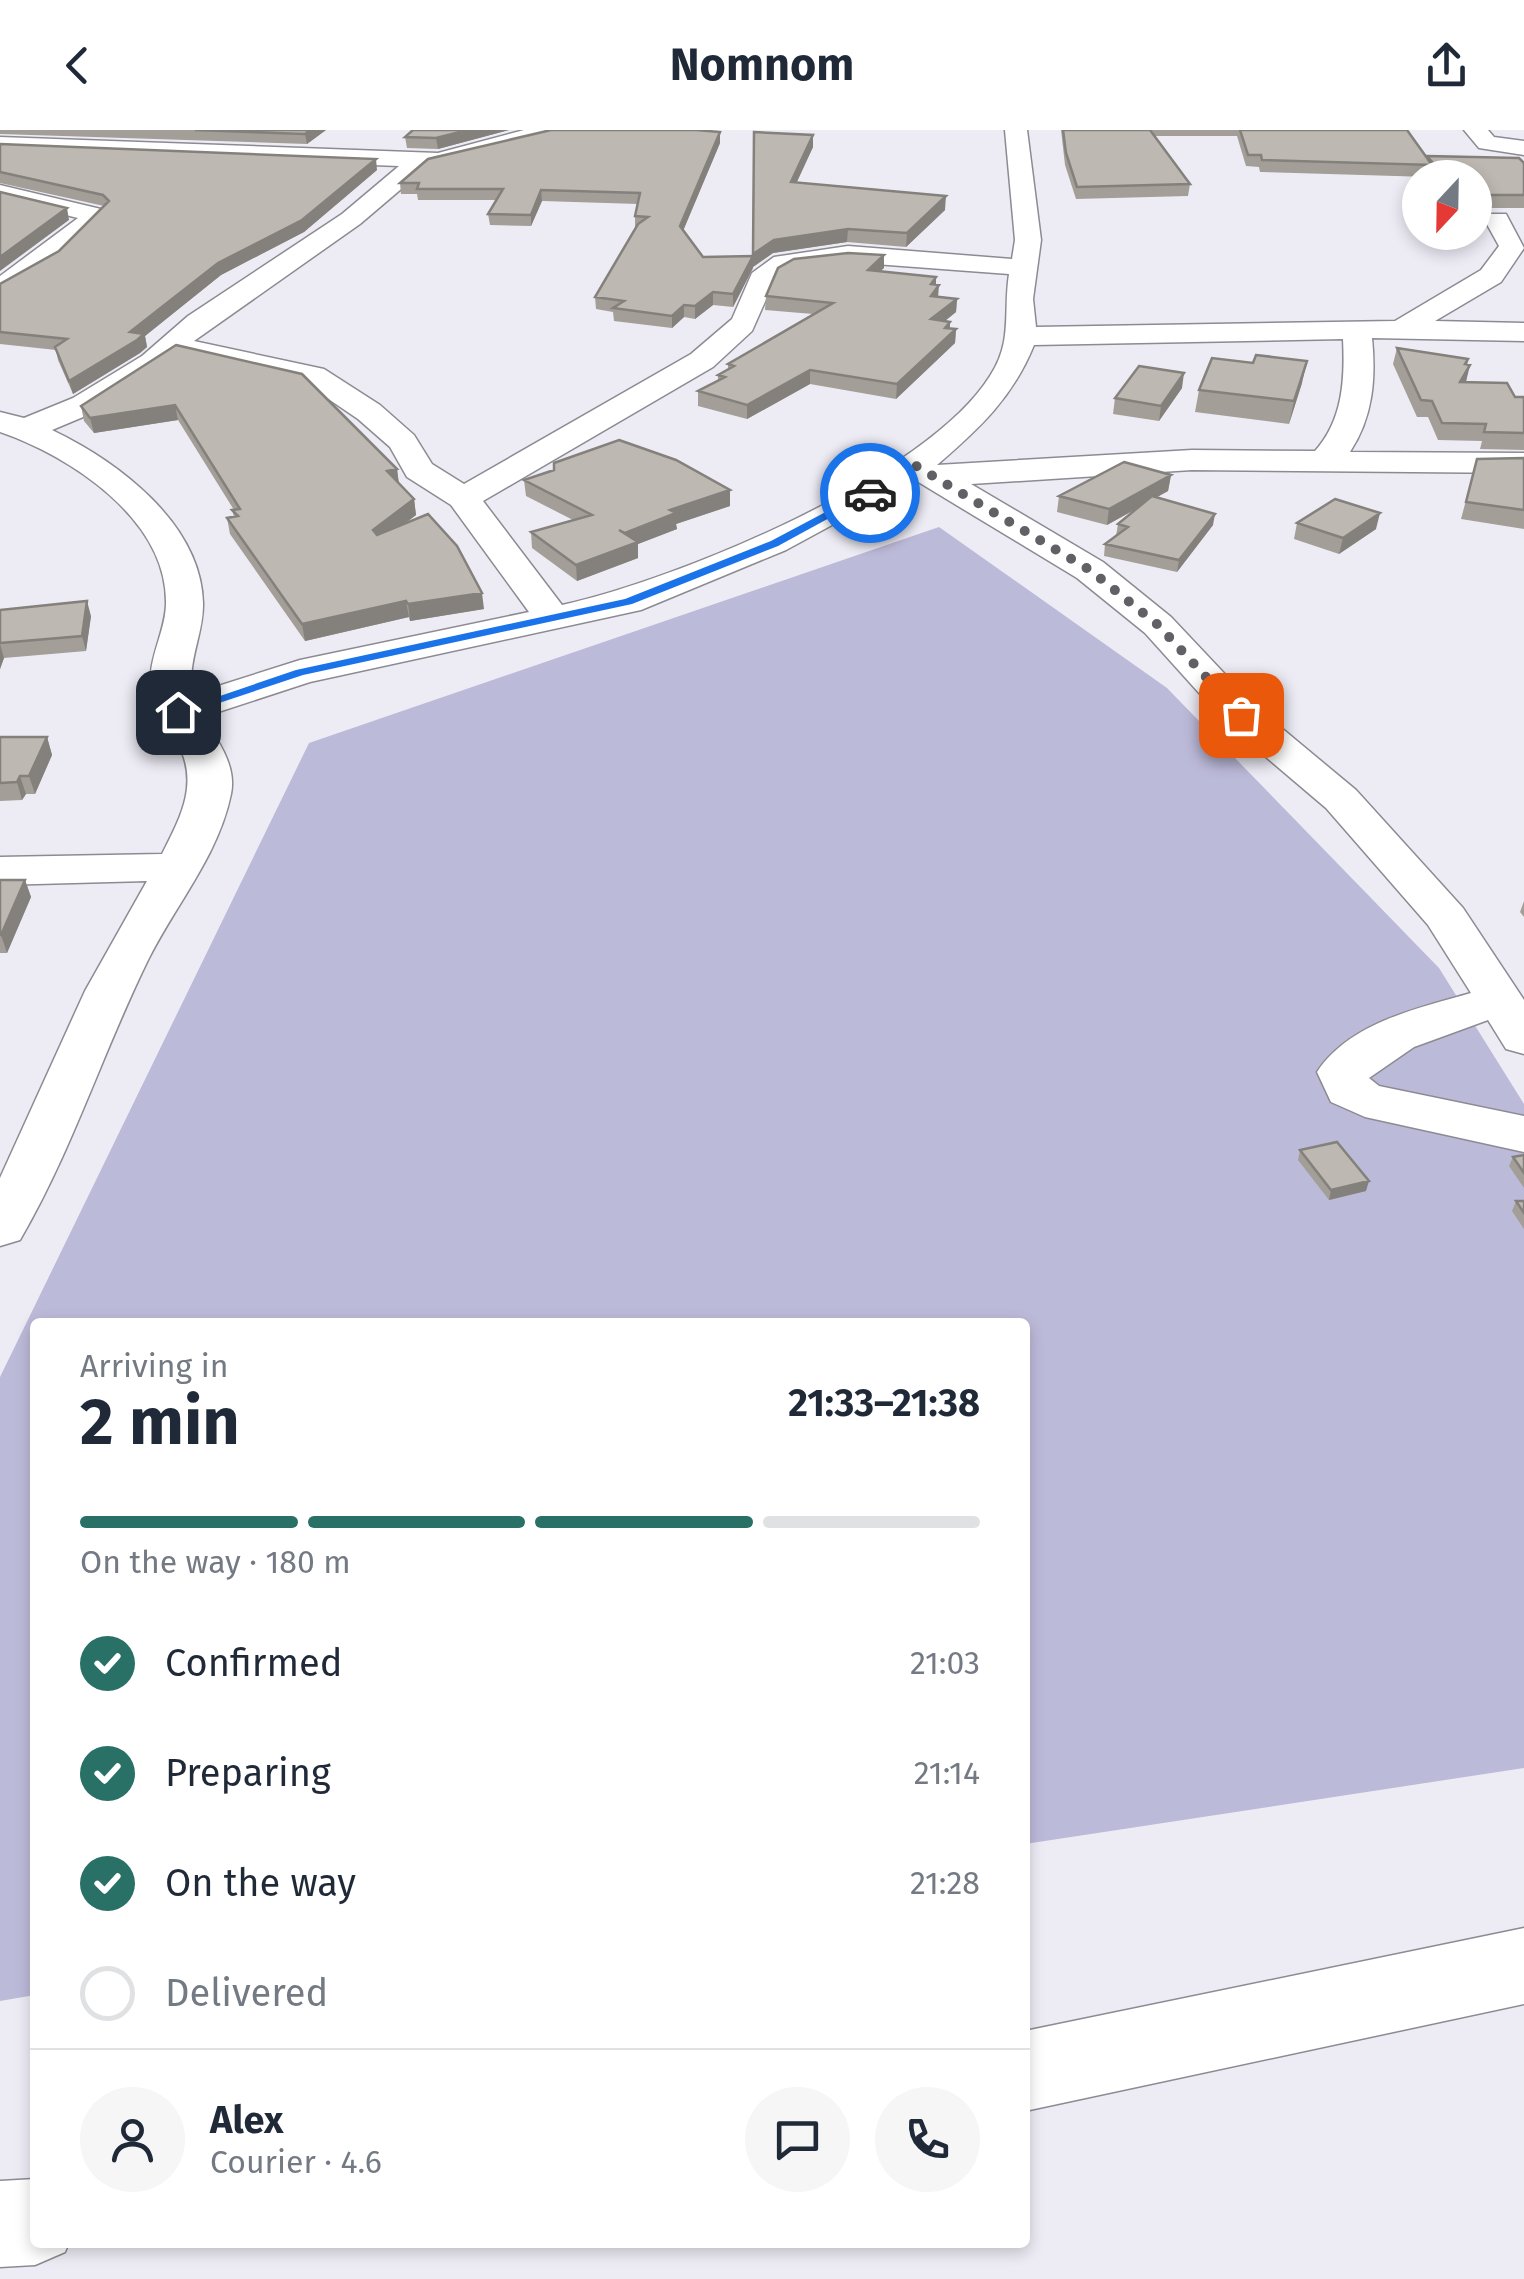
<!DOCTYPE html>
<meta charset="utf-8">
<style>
:root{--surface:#fff;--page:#f6f6f7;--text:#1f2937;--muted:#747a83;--line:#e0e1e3;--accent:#297067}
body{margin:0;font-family:"Fira Sans",sans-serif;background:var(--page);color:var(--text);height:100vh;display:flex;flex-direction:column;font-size:38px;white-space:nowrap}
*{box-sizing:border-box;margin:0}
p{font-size:32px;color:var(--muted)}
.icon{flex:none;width:55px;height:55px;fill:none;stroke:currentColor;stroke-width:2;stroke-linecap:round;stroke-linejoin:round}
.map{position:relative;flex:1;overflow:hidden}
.sheet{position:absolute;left:30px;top:1188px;width:1000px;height:930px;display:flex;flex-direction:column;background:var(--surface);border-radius:10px;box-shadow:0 5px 15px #0003}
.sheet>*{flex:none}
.needle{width:65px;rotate:202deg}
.tools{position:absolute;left:1402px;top:30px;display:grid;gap:20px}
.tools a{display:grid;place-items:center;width:90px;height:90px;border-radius:50%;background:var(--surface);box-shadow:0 5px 15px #0003;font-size:50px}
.pin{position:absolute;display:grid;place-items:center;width:85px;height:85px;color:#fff;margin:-42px;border-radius:20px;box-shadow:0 5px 15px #0006}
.courier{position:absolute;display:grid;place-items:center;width:100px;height:100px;margin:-50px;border:8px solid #1a73e8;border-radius:50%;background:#fff;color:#222;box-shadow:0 2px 12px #0007}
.overview em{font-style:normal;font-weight:700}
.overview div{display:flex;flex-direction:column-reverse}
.overview{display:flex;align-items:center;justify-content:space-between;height:170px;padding:0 50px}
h1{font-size:65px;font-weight:700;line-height:75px}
.bar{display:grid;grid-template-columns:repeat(4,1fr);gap:15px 10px;align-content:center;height:120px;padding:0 50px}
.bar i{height:12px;border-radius:8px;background:var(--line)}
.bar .current{background:var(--accent)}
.bar p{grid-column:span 4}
.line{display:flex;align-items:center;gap:25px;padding:0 50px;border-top:2px solid var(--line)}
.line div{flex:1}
.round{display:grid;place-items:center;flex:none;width:105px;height:105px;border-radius:52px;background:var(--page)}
ol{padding:0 50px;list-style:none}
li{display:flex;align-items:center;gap:30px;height:110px}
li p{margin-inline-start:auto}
li .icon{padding:10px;border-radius:50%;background:var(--accent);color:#fff;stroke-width:4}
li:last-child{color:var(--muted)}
li i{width:55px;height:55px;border:5px solid var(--line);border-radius:50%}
header{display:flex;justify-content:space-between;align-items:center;height:130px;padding:0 50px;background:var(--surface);font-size:45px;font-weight:700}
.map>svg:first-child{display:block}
</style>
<header><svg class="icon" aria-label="back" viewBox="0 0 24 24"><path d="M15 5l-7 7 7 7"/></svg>Nomnom<svg class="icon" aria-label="share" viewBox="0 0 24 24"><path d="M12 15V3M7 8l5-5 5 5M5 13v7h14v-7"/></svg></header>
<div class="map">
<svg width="1524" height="2149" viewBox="0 0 1524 2149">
<rect width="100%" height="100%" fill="#edecf5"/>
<path fill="#bcbad9" d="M939 397 1167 558 1439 838 1524 974V1638L1025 1714V1192H35V1865L0 1871V1247L309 613Z"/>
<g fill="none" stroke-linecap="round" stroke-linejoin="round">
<defs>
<path id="minor" d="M524 0H562L559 5 427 37 360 94 194 211 324 239 380 275 414 305 432 334 464 354 691 224 732 189 752 143 774 127 848 116 1012 129 1015 110 1005 0H1027L1041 110 1033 169 1036 197 1395 191 1481 140 1499 116 1484 89 1488 84H1506L1524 118 1501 152 1435 191 1524 193V211L1372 208C1376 249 1373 287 1350 322L1524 323V343L1192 340 971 354 1103 432 1171 487 1255 576 1356 660 1463 778 1524 870V924L1506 919 1488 890 1414 917 1369 948 1379 956 1524 986V1022L1365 987 1331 972 1317 942C1349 893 1418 878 1471 863L1428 795 1326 678 1227 594 1145 503 1077 448 915 350 786 420 641 480 310 552 203 587C217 610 237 635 231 664 218 727 175 775 147 832 102 924 72 1021 20 1110L0 1116V1048L85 861 147 751 0 755V727L162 724C182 685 200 651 176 610 167 594 157 581 152 563 145 532 166 503 166 473 167 389 70 326 0 302V282L24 288 73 268 142 226 188 186 342 84 399 36 0 21V7L438 23ZM848 132 1009 144C1003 183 1013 211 990 246 927 347 677 450 562 475L483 371 713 237 752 201 775 149 793 139ZM1343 209C1345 249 1343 290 1315 321L1192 320 937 335C980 298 1013 267 1034 215ZM178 225 302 251 358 289 390 317 407 347 451 375 529 482 300 530 193 564C186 532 204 504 203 473 201 393 117 331 52 300L95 282Z
M1464 0H1488L1494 7 1524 11V25L1479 18Z
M0 55 105 80 109 85 60 130 0 165V146L78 88 0 69Z
M1524 1798V1874L1025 1981V1901Z
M35 2049V2112H69L65 2122 35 2135 0 2137V2051Z"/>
</defs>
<use href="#minor" stroke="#8c8b93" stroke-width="3"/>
<use href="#minor" fill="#fff" fill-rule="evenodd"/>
</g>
<path fill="#a39e98" d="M0 0H326L307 14 0 4Z
M413 0H509L438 19 407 18 405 7Z
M1061 0H1407L1427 28V26L1524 33V78H1475V48H1432L1430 45 1429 47 1260 42 1259 37 1246 36 1237 6H1154L1190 54 1188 66 1076 69 1065 35Z
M703 1 720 13 683 101 703 127 753 126V138L733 177 713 175 695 189 684 187 672 198 614 191 613 182 596 179 595 167 635 98V86L638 74 542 71 531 96 490 95 488 84 496 70H418L417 64H401L400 53Z
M813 5V17L796 53 945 80 906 117 847 112 773 123 753 137Z
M0 14 377 40 304 102 221 145 145 206 147 217 140 223 73 264 58 230 56 220 0 214V154L59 121 104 76 0 53Z
M884 138 880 141 936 155 938 167 957 169 956 182 945 191 950 192V198L956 199 955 213 896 269 810 254 747 289 698 276V261L718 250V245L728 240V234L813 184 765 180 766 166Z
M176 215 397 339 399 354 414 369 416 385 404 394 484 479 410 491 409 487 305 511 230 404 227 388 234 387 232 380H234L178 290 94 303 84 291 81 276Z
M1397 218 1468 229 1466 252 1515 267H1524V320L1480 319 1482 311 1438 310 1428 287H1417L1393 234Z
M1302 253 1289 294 1195 282 1199 260Z
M1182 258 1159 291 1113 284 1115 268Z
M1524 328V399L1461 389 1477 329Z
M1171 345 1168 361 1157 367 1213 395 1177 442 1104 426 1105 414 1116 406 1118 394 1136 379 1107 395 1057 382 1059 366Z
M524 350 730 376 676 394 677 399 638 414V428L577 451 532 418 531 402 573 390 526 366Z
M1297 393 1376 399 1339 424 1294 409Z
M0 480 91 486 86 521 4 528 0 539Z
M0 607H47L52 625 35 664H26L22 670 0 671Z
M0 750H25L31 767 7 823H0Z
M1524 771V787L1520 782Z
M1300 1020 1366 1061 1329 1070 1298 1030Z
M1524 1025V1058L1509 1036 1513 1027Z
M1516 1071H1524V1099L1512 1081Z"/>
<path fill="#84817c" d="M310 0H326L307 14 305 4Z
M468 0H509L438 19 436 8Z
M720 2V13L680 108V96Z
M813 5V17L791 65V52Z
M376 29 377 40 304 102 221 145 145 206 147 217 140 223 73 264 69 251 218 133Z
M541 60 542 71 531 96V85Z
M946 66 945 80 906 117 907 103Z
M67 78 69 90 0 141V127Z
M848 99 847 112 773 123 753 137V124L774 110Z
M884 125V138L868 153V140Z
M753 126V138L733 177V164Z
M936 147V160L939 155 938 168 930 179 931 154Z
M713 162V175L695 189V176Z
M957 169 956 182 930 203 931 189Z
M684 175V187L672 198V186Z
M950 192V205L956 199 955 213 896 269 897 254Z
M1468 229 1464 246 1470 235 1466 252 1456 269 1465 234Z
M1307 231 1302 253 1289 294 1294 271Z
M810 240V254L747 289V275Z
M1184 243 1182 258 1159 291 1161 276Z
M175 275 178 290 94 303 90 288Z
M397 339 399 355 387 341Z
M1171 345 1168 361 1107 395 1109 379Z
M730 360V376L676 394 677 399 638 414V428L577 451 576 435 625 403 670 380Z
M414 369 416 385 376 416 373 400Z
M1380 383 1376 399 1339 424 1343 408Z
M1215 384 1213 395 1177 442 1179 430Z
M482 463 484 479 410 491 408 474Z
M87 471 91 486 86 521 82 506Z
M406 471 409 487 305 511 302 494Z
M0 514 4 528 0 539Z
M47 607 52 625 35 664 29 646Z
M20 646 26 664 22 670 17 652Z
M25 750 31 767 7 823 1 805Z
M1369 1051 1366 1061 1329 1070 1331 1060Z"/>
<path fill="#bdb8b1" stroke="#84817c" stroke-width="2.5" d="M195 0H310L305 4Z
M413 0H468L436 8 405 7Z
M551 0H696L720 2 680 96 703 127 753 126 733 164 713 162 695 176 684 175 672 186 613 178 624 171 595 167 638 94 648 87 635 86 640 63 541 60 531 85 488 84 503 59H417L419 53H400L428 29Z
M1063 0H1150L1190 54 1077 57 1066 23Z
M1240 0H1407L1432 35 1262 30 1261 25H1248Z
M754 2 813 5 791 52 946 66 907 103 848 99 774 110 753 124Z
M0 14 376 29 302 90 218 133 130 202 144 204 137 210 69 251 55 217 67 209 0 202V154L59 121 109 71 103 65 0 42Z
M1427 26 1519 28 1524 33V65H1475V48H1446Z
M0 62 67 78 0 127Z
M848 123 884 125 868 140 936 147 931 154 939 155 931 166 957 169 931 189 950 192 945 198 956 199 897 254 810 240 747 275 698 261 725 247 718 245 734 236 728 234 833 173 766 166 778 138 794 129Z
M176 215 302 244 397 339 387 341 414 369 373 400 377 405 428 384 457 416 482 463 408 474 406 471 302 494 227 388 238 386 232 380 240 379 175 275 90 288 81 276Z
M1397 218 1468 229 1465 234 1470 235 1460 252 1507 253 1515 267H1524V303L1484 302 1486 294 1442 293 1432 271 1421 270Z
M1256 225 1307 231 1294 271 1199 260 1212 228 1253 233Z
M1139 236 1184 243 1161 276 1115 268Z
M619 310 676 330 730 360 670 380 676 383 625 403 619 400 638 412 576 435 531 402 592 385 524 350 554 340V333Z
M1524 328V380L1466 372 1477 329Z
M1124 332 1171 345 1109 379 1059 366Z
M1152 366 1215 384 1179 430 1105 414 1128 397 1118 394Z
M1335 369 1380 383 1343 408 1297 393Z
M87 471 82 506 0 513V480Z
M0 607H47L29 646H20L17 652 0 653Z
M0 750H25L1 805H0Z
M1337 1012 1369 1051 1331 1060 1300 1020Z
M1524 1025V1043L1513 1027Z
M1516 1071H1524V1083Z"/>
<path fill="#1a73e8" d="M867 360 875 363 778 416 632 474 303 545 183 585 173 582 296 540 625 469 771 411Z"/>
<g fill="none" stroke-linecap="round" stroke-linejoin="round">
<path stroke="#616165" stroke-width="10" stroke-dasharray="0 18" d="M870 363 916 336 1090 440 1158 495 1241 585"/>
</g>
</svg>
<div class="tools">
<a><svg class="needle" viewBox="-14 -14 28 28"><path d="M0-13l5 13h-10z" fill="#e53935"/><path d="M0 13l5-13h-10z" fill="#747a83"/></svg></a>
</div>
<div class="pin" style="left:1241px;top:585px;background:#ea580c"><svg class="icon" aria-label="bag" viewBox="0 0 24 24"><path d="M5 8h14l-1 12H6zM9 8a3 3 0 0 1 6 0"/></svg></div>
<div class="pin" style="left:178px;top:582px;background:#1f2937"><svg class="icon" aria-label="home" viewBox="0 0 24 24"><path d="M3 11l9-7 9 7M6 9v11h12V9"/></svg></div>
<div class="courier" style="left:870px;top:363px"><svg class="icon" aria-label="car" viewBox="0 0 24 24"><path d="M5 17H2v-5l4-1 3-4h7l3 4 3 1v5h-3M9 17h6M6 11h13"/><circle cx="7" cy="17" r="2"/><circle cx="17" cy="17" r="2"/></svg></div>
<section class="sheet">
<div class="overview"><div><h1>2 min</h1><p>Arriving in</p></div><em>21:33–21:38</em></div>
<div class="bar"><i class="current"></i><i class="current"></i><i class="current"></i><i></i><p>On the way · 180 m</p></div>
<ol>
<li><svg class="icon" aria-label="check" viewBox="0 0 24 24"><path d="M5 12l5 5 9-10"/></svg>Confirmed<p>21:03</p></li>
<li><svg class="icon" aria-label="check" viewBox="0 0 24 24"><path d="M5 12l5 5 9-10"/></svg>Preparing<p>21:14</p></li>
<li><svg class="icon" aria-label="check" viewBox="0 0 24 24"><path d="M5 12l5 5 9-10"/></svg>On the way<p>21:28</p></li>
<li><i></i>Delivered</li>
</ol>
<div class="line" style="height:180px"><a class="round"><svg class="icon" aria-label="person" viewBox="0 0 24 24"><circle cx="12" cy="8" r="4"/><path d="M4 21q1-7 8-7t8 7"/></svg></a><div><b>Alex</b><p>Courier · 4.6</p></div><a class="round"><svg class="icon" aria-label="chat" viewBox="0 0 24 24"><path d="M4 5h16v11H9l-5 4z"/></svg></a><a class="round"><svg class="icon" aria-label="phone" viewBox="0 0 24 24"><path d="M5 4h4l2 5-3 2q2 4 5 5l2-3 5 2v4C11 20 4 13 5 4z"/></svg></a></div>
</section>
</div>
